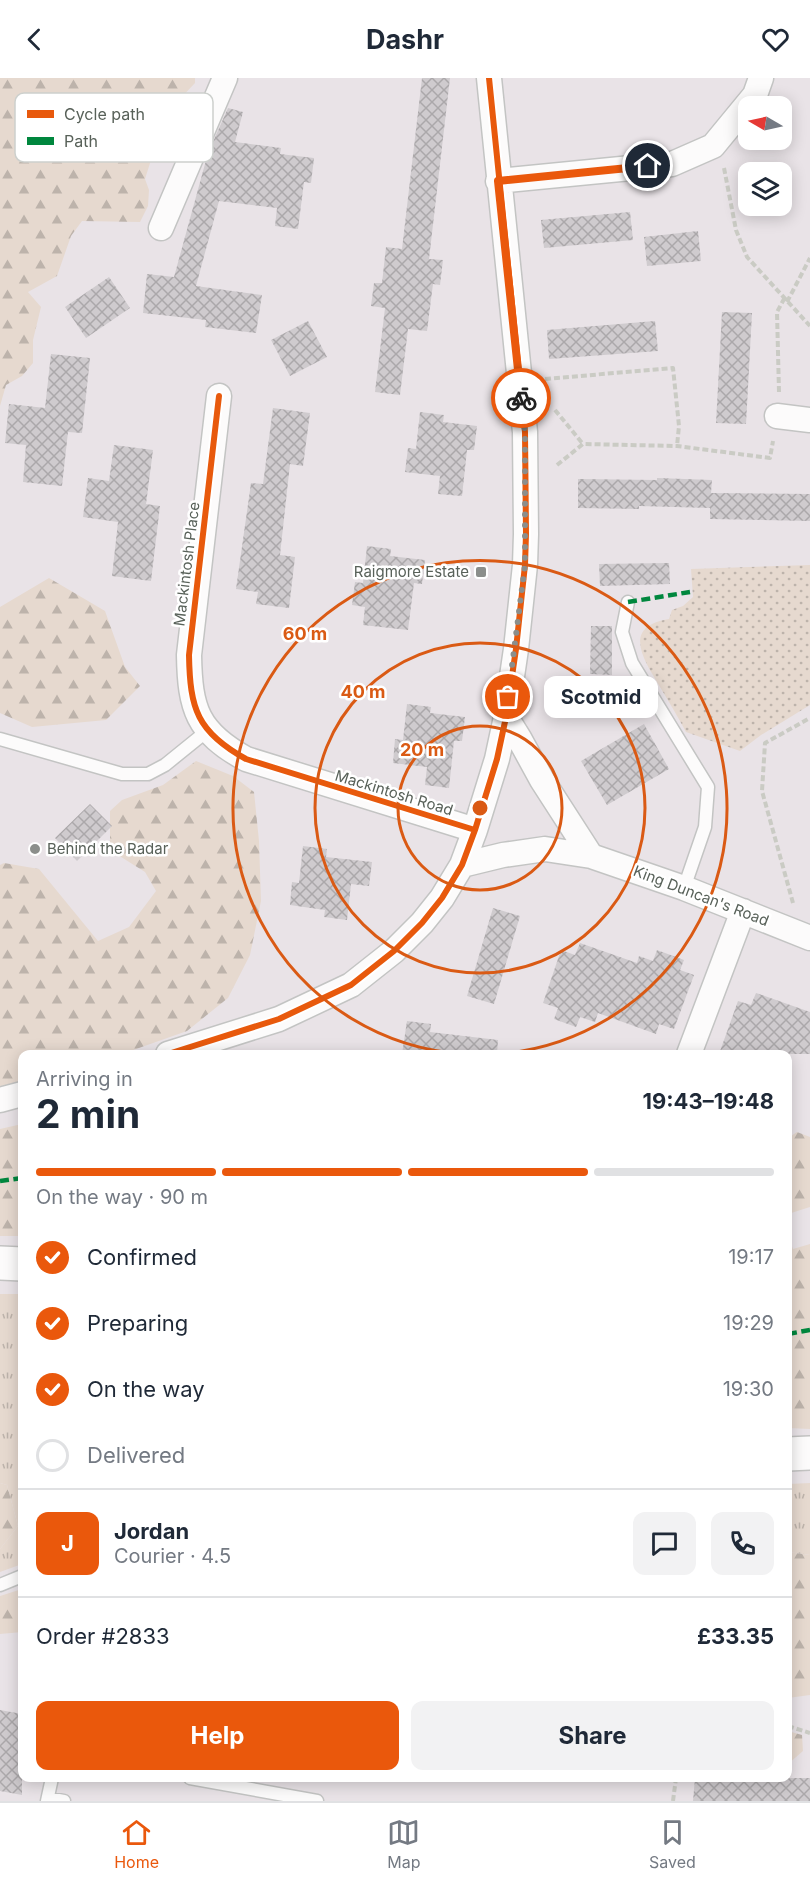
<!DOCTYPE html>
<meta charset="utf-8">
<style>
:root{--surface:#fff;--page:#f2f2f3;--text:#1f2937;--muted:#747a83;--line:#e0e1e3;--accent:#ea580c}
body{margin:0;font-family:Inter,sans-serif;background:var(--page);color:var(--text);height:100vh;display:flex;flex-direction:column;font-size:22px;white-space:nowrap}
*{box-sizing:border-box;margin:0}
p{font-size:20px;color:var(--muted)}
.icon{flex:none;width:33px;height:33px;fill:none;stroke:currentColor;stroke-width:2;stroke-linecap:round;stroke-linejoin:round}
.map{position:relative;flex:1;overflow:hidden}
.details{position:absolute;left:18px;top:972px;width:774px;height:732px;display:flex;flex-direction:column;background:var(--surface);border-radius:12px;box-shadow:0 3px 15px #0003}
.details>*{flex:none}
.needle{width:39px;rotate:279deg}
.tools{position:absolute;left:738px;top:18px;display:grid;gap:12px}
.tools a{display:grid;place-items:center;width:54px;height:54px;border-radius:12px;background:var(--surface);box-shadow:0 3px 15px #0003;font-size:30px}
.pin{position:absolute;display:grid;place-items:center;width:51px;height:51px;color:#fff;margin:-26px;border:3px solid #fff;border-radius:50%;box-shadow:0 2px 6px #0007}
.courier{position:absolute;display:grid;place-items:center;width:60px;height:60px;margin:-30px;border:4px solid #ea580c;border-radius:50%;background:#fff;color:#222;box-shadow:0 2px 8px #0007}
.bubble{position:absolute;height:42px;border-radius:12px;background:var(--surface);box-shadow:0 3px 15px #0003;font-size:20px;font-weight:700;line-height:42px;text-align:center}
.overview em{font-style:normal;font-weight:700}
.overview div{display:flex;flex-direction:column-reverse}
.overview{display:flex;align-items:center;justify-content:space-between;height:102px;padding:0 18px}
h1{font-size:39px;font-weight:700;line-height:45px}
.bar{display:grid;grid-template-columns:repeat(4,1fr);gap:9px 6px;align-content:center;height:72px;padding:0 18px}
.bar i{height:8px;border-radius:4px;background:var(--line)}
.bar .selected{background:var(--accent)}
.bar p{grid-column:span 4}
.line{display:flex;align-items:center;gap:15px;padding:0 18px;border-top:2px solid var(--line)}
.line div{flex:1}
.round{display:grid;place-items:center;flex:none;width:63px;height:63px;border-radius:12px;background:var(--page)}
ol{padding:0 18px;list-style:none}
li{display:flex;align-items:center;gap:18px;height:66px}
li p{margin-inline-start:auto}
li .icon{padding:6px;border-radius:50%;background:var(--accent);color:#fff;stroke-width:4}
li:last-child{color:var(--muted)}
li i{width:33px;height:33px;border:3px solid var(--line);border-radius:50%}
.primary-button{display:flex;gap:12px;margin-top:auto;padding:12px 18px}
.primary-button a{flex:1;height:69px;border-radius:12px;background:var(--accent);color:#fff;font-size:24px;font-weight:700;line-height:69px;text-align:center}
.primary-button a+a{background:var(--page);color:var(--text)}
header{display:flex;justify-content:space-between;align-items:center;height:78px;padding:0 18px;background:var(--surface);font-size:27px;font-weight:700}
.tab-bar{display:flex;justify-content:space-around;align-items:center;height:84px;border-top:2px solid var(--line);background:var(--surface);font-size:16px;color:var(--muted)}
.tab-bar a{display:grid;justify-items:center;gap:3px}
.tab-bar .selected{color:var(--accent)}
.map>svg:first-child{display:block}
</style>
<header><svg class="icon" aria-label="back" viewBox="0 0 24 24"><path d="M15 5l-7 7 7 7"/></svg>Dashr<svg class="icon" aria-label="heart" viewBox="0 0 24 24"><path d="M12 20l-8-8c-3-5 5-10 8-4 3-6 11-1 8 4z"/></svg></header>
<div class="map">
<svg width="810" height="1723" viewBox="0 0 810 1723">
<defs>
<pattern id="grass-tufts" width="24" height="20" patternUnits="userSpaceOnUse" patternTransform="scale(1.5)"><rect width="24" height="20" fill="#e6d9cf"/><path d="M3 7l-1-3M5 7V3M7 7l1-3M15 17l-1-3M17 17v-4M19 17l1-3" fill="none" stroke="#bdb3ab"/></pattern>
<pattern id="forest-firs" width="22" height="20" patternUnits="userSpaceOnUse" patternTransform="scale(1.5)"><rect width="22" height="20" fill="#e6d9cf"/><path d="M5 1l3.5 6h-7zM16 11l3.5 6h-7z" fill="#bdb3ab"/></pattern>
<pattern id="park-dots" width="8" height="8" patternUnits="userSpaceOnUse" patternTransform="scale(1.5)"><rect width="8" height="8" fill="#e6d9cf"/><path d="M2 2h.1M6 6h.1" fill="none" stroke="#bdb3ab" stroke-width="1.8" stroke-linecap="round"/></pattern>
<pattern id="building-cross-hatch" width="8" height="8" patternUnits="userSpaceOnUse" patternTransform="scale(1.5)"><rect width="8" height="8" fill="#cfcbce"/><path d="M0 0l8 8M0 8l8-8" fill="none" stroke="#aba8aa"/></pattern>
</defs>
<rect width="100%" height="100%" fill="#e9e3e7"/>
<path fill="url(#grass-tufts)" d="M0 1216H22V1486L0 1494V1471L18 1448 7 1407 0 1405Z
M810 1405V1477L788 1474V1406Z"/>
<path fill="url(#forest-firs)" d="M0 0H195V5L161 41 164 60 151 82 145 101 149 112 148 128 140 144 82 143 71 158 57 198 28 214 41 229 33 262V285L22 298 6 307 0 328Z
M49 500 105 533 125 589 140 608 106 642 32 649 0 635V529Z
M196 683 233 698 254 714 259 763 261 823 250 877 228 920 187 953 122 976H22V1007L0 1013V787L4 785 39 791 98 863 129 849 156 813 145 794 110 772V733L122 722 163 707Z
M22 1046V1158H0V1051Z
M797 1054 810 1059V1129L788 1136V1060Z
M788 1158 793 1171 810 1166V1351L788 1350Z
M0 1405 7 1407 18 1448 0 1471Z
M788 1474 810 1477V1617L788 1620Z
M22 1511V1554L0 1556V1518Z
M788 1653 802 1657 803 1673 788 1686Z"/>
<path fill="url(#park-dots)" d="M810 487V627L761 657 740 673 686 654C678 639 669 624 660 609 645 583 620 549 669 541L672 532 683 528 693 519 691 491Z"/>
<path fill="url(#building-cross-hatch)" d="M422 0H450L429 181 443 182 440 207 433 206 427 253 408 251 400 317 375 314 385 230 371 228 374 205H382L386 169 402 171Z
M228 30 243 34 235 64 281 70 280 76 314 80 311 105 304 104 298 151 275 148 277 130 219 123 196 208 262 217 256 255 205 249 206 242 143 235 147 196 174 199 208 75Z
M630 134 633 162 544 170 541 142Z
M698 153 701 183 647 188 644 159Z
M109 199 130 230 86 260 65 229Z
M722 234 752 235 746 346 716 345Z
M308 243 327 279 290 298 271 262Z
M655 243 658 273 549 281 547 252Z
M51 276 90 280 82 355 68 354 62 408 23 404 26 367 5 365 9 326 45 330Z
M273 330 310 335 303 388 290 386 280 477 295 479 289 530 256 526 258 514 236 511 251 405 263 406Z
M420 334 444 337 443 344 477 348 474 372H467L462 418 438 416 440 398 405 394 408 370 416 371Z
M114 367 153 372 146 426 160 428 151 503 112 498 118 444 83 439 88 400 109 403Z
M657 400 712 402 711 415 810 416V443L710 441V430L639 428V431L578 430V401L657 402Z
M367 468 391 471 390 478 425 482 422 506 414 505 408 552 363 547 365 529 352 527 355 504 363 505Z
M669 485 670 506 600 508 599 486Z
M591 548H612V597L590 596Z
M407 626 431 629 430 635 465 639 462 663H454L449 710 425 707 427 689 393 685 395 661 403 662Z
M644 646 669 691 607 727 581 683Z
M90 726 112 748 77 783 55 760Z
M303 768 327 771 326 779 372 784 369 808 351 806 347 842 324 839 325 832 290 827 292 804 299 805Z
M493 830 520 838 494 926 467 918Z
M580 865 637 885 639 878 653 883 657 872 684 882 680 892 694 897 674 951 659 946 656 956 598 935 595 944 580 939 576 949 554 941 558 930 543 925 561 872 575 877Z
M756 915 810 934V976H719L738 923 751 927Z
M407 943 431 946 430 954 498 962 497 976H402Z
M0 1632 22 1636V1717L0 1713Z
M695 1700H810V1723H693Z"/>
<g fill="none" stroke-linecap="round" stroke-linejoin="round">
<defs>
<path id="service" d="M628 524 622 554 632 585 708 709 705 749 684 810
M0 661 122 696H148L165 687 207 653
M0 1507 22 1498
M190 1700 317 1723
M48 1720 64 1723
M47 1723 52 1700"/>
<path id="minor" d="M498 103 672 86 713 68 755 17 761 0
M161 150 225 0
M219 318 189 577C190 631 197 654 246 681L475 752
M777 338 810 342
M506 639 519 660 542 702 591 778
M462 787 503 777 545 771 591 778 684 810 810 860
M168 976 279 941 351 907 394 873 422 845 442 820 462 787 475 752 497 681 506 639 516 571 525 487 526 456 525 354 489 0
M689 976 743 833
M0 1022 22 1016"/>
<path id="secondary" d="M0 1185 22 1186
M788 1376 810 1375"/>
</defs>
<use href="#service" stroke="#c3c4c3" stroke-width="15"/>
<use href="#minor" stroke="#c3c4c3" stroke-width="27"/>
<use href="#secondary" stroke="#c3c3c2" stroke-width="36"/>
<path stroke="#cacbc4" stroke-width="4" stroke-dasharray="6 3" stroke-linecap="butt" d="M724 90 736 152 747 179 810 248
M787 224 810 180
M545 301 673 290 679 348 677 368
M779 314 777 234 784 221
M555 332 583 366
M557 387 583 366 677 368 770 380 773 363
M793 825 762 713 765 665 810 640
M788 1648 810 1655
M673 1723 676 1700"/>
<use href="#service" stroke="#fcfbfb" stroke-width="12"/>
<use href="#minor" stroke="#fcfbfb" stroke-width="24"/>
<use href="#secondary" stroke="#fcfbfb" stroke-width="33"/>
<path stroke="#00873e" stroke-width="4.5" stroke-dasharray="9 4.5" stroke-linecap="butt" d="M628 524 690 514
M0 1103 22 1100
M788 1256 810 1252"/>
<defs>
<path id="cycleway" d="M219 318 189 577C190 631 197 654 246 681L475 752
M168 976 279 941 351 907 394 873 422 845 442 820 462 787 475 752 497 681 506 639 516 571 525 487 526 456 525 354 489 0"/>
</defs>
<use href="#cycleway" stroke="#fff" stroke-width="10"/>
<use href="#cycleway" stroke="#e8590c" stroke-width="6"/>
</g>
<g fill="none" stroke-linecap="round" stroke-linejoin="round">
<path stroke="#8b8e8b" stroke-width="6" stroke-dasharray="0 10.8" d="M508 619 525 487V354L521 320"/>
<path stroke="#ea580c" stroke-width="8" d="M521 320 498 103 648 88"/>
</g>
<g fill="none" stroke="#da5a14" stroke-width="3">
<circle cx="480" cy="730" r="82"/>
<circle cx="480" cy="730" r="165"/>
<path d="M463 976A247 247 0 1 1 497 976"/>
</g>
<g fill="#8b8e8b" stroke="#fff" stroke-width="2">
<rect x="475" y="488" width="12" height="12" rx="3"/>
<circle cx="35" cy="771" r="6"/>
</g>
<g text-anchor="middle" stroke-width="5" stroke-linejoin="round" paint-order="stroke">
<g font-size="15" fill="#586159" stroke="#fff">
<text transform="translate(187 486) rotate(-83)" y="5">Mackintosh Place</text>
<text transform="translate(394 715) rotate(17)" y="5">Mackintosh Road</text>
<text transform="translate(701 818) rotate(21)" y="5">King Duncan's Road</text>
</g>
<g font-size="15" fill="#586159" stroke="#fff" text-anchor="end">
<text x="469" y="499">Raigmore Estate</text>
<text x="47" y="776" text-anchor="start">Behind the Radar</text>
</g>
</g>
<rect x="15" y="15" width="198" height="69" rx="9" fill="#fff" stroke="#cdd0cd" stroke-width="1.5"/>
<rect x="27" y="32" width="27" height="8" fill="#e8590c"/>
<rect x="27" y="59" width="27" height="8" fill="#00873e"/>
<g font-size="16" fill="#586159">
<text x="64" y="42">Cycle path</text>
<text x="64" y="69">Path</text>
</g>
<circle cx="480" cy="730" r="9" fill="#da5a14" stroke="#fff" stroke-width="3"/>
<g font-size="18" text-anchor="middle" font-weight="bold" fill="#da5a14" stroke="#fff" stroke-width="5" stroke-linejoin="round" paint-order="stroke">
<text x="305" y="562">60 m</text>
<text x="363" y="620">40 m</text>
<text x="422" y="678">20 m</text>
</g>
</svg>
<div class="tools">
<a><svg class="needle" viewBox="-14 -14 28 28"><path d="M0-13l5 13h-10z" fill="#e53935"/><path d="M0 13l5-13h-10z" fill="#747a83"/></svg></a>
<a><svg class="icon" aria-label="layers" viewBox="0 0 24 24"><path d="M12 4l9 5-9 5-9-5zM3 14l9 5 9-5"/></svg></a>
</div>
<div class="pin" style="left:508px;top:619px;background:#ea580c"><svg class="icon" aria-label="bag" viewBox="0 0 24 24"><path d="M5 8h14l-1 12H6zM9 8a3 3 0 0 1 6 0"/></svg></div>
<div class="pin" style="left:648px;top:88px;background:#1f2937"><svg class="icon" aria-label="home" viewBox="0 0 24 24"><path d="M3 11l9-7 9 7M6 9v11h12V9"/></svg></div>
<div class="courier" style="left:521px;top:320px"><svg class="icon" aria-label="bike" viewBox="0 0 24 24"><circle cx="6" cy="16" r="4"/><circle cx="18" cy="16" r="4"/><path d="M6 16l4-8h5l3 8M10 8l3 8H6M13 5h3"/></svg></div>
<div class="bubble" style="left:544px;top:598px;width:114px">Scotmid</div>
<section class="details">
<div class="overview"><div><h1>2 min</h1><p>Arriving in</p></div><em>19:43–19:48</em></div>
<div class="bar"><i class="selected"></i><i class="selected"></i><i class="selected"></i><i></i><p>On the way · 90 m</p></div>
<ol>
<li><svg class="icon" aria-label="check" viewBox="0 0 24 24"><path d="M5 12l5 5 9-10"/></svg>Confirmed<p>19:17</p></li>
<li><svg class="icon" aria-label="check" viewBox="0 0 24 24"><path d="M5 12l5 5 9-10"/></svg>Preparing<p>19:29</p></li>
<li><svg class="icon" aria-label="check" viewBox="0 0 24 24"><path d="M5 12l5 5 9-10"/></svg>On the way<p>19:30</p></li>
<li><i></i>Delivered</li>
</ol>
<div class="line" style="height:108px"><b class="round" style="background:var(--accent);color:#fff">J</b><div><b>Jordan</b><p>Courier · 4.5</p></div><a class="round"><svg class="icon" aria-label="chat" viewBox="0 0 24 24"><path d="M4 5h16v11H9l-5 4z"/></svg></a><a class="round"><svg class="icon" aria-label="phone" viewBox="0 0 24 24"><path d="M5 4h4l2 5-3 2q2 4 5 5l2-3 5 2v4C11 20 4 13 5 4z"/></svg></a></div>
<div class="line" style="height:78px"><div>Order #2833</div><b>£33.35</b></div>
<div class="primary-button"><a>Help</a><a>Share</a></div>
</section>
</div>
<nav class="tab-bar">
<a class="selected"><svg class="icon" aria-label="home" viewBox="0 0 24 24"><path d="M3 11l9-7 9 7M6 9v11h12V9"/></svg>Home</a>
<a><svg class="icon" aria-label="map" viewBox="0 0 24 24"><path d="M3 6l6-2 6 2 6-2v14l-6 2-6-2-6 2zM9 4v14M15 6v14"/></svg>Map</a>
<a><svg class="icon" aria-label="saved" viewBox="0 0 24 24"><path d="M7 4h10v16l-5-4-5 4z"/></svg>Saved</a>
</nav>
